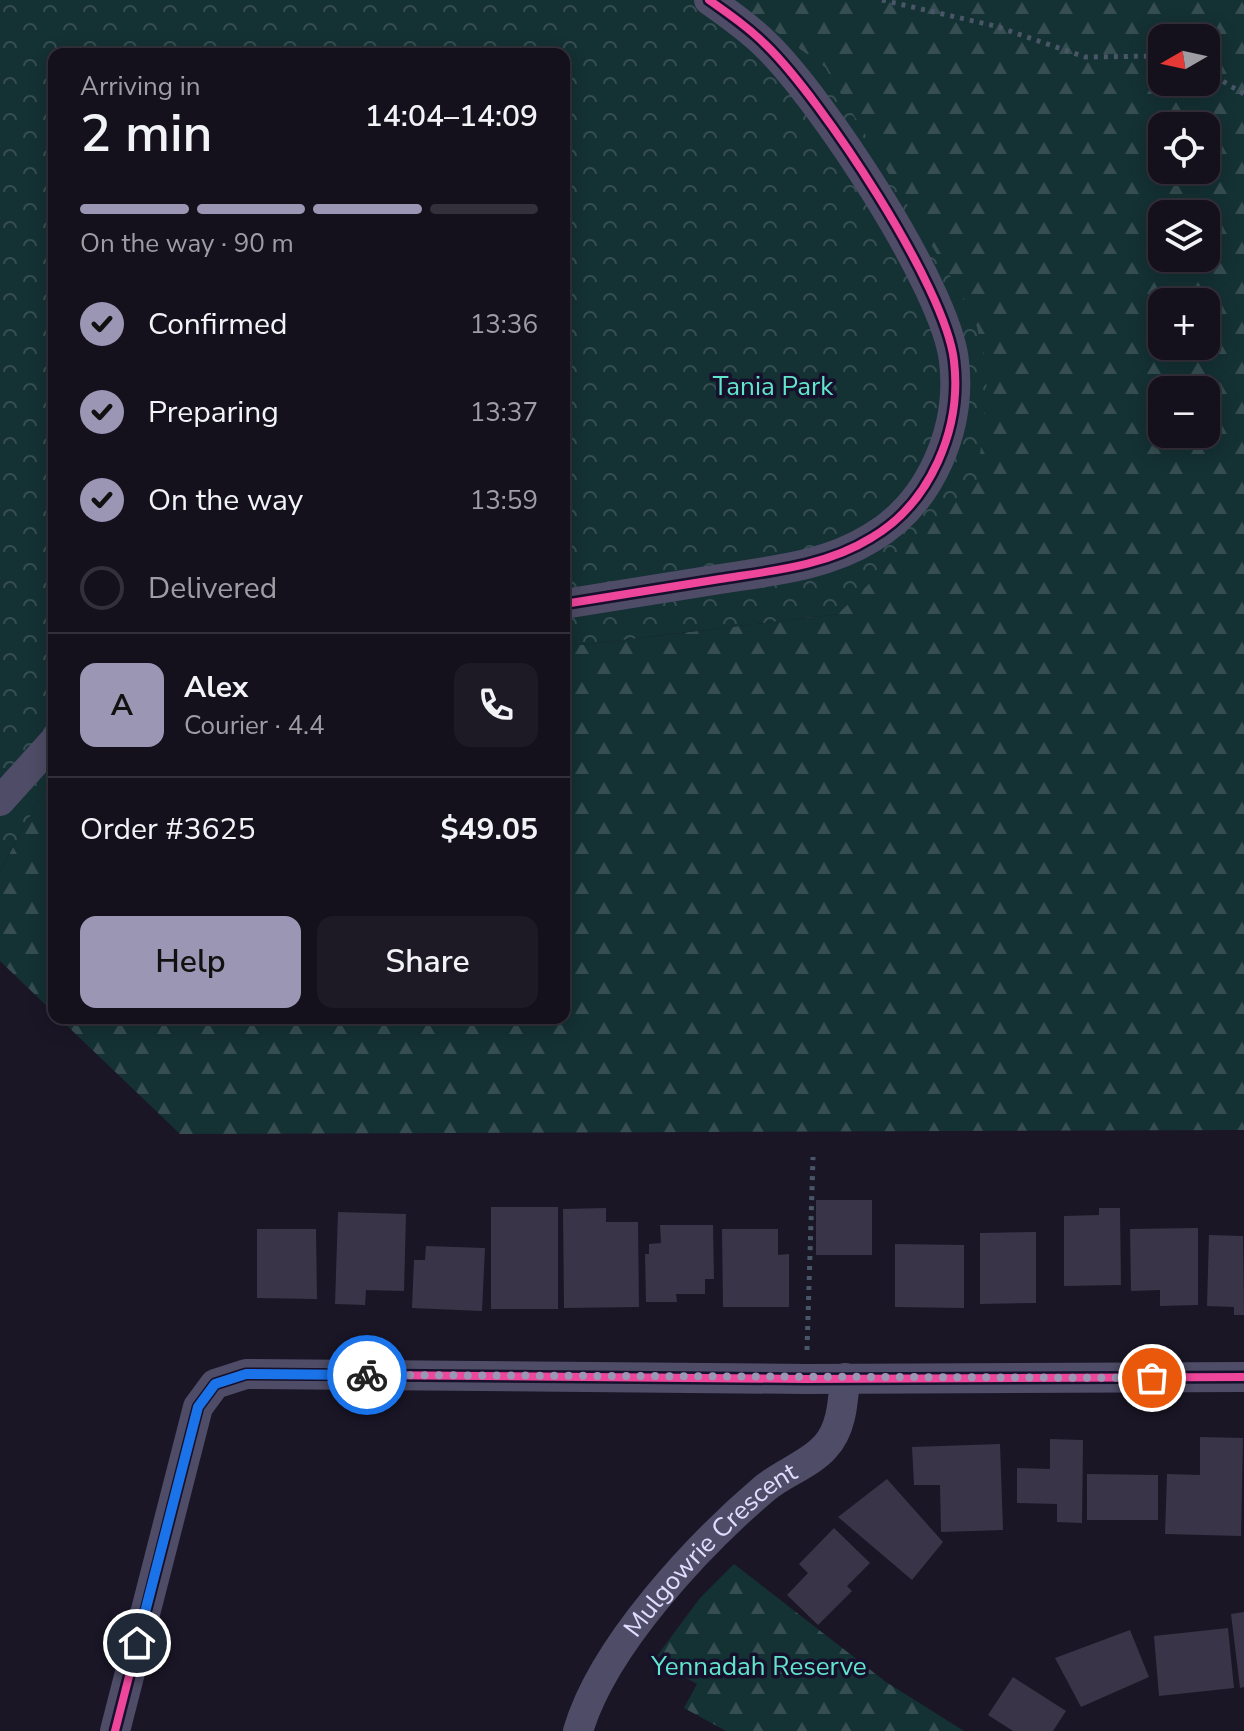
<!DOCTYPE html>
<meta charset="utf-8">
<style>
:root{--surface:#14101c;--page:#1d1925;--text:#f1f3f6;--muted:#9d9da3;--line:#33303b;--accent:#9b96b3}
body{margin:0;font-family:"Nunito Sans",sans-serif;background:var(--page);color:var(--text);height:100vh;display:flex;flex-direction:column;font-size:30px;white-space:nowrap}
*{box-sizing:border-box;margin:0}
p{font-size:26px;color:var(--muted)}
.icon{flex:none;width:44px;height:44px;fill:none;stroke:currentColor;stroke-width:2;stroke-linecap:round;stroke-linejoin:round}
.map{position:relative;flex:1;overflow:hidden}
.details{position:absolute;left:48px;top:48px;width:522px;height:976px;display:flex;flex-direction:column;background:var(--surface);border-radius:16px;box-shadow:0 4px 20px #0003,0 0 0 2px var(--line)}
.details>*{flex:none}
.needle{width:52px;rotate:261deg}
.fabs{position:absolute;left:1148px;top:24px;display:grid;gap:16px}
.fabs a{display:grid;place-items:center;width:72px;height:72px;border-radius:16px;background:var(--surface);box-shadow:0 4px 20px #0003,0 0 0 2px var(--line);font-size:40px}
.pin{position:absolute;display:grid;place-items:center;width:68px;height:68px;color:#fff;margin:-34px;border:4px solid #fff;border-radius:50%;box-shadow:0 2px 8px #0007}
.courier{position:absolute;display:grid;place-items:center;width:80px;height:80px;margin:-40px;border:6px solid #1a73e8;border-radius:50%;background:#fff;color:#222;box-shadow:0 2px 10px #0007}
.headline em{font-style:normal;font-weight:600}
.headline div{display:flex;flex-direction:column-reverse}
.headline{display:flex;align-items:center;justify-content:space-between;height:136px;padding:0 32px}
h1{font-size:52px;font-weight:600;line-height:60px}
.bar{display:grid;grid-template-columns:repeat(4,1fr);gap:12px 8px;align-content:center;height:96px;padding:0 32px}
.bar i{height:10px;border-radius:6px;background:var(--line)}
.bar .current{background:var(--accent)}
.bar p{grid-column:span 4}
.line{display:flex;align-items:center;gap:20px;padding:0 32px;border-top:2px solid var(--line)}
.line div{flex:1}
.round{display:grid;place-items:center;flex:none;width:84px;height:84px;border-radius:16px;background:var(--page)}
ol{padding:0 32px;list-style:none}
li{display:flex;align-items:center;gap:24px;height:88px}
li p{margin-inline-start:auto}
li .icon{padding:8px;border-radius:50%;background:var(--accent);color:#111;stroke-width:4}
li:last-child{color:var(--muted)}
li i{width:44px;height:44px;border:4px solid var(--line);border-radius:50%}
.cta{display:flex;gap:16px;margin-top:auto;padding:16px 32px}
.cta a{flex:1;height:92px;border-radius:16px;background:var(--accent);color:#111;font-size:32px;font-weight:600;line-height:92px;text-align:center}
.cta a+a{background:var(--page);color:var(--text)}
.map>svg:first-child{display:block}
</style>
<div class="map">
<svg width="1244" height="1731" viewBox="0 0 1244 1731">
<defs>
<pattern id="forest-firs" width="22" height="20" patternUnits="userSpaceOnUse" patternTransform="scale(2)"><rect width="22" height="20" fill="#143134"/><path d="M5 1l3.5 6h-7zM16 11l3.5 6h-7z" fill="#364e52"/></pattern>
<pattern id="park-crowns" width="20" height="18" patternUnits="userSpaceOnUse" patternTransform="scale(2)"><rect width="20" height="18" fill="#143134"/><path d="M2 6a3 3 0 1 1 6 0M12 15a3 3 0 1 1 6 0" fill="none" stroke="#364e52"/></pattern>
</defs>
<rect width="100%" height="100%" fill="#1a1626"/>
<path fill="url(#forest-firs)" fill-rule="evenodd" d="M732 0H1244V1130L180 1134 59 1018H564V644L581 645 838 614ZM1162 38H1206V82H1162ZM1162 126H1206V170H1162ZM1162 214H1206V258H1162ZM1162 302H1206V346H1162ZM1162 390H1206V434H1162Z
M54 772V1013L0 961V871Z
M734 1564 886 1682 964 1731H726L684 1708 697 1684 654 1660 700 1598Z"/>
<path fill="url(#park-crowns)" d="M0 0H732L825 67 974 316 988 370 978 478 838 614 581 645 564 644V54H54V772L0 871Z"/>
<path fill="#393447" d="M816 1200H872V1255H816Z
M491 1207H558V1309H491Z
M606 1208V1222H638L639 1307 564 1308 563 1209Z
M1099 1208H1120L1121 1285 1064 1286V1216L1099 1215Z
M338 1212 406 1214 404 1291 366 1290 365 1305 335 1304Z
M660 1225H713L714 1279H705V1294H676L677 1302H646L645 1254H649V1244L661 1243Z
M1198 1228V1305L1160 1306V1290L1131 1291 1130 1229Z
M257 1229H316L317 1299 257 1298Z
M722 1229H778V1255L789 1254V1307H723Z
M1036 1232V1303L980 1304V1233Z
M1209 1235 1243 1236 1244 1315H1234V1307L1207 1306Z
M895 1244 964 1245V1308L895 1307Z
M426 1246 485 1248 482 1311 412 1308 414 1260H425Z
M1200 1437 1243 1438 1241 1536 1165 1534 1167 1474 1200 1475Z
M1050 1439 1083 1440 1082 1523 1057 1522V1504L1017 1503V1468L1050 1469Z
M1000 1444 1003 1530 941 1532 940 1485H914L912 1447Z
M1087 1474 1158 1475V1520H1087Z
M887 1479 943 1542 912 1580 838 1517Z
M834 1528 870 1563 847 1586 852 1591 818 1625 787 1595 808 1573 799 1564Z
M1244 1612V1687L1240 1688 1231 1614Z
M1228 1628 1234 1688 1159 1696 1154 1636Z
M1130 1630 1149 1677 1081 1707 1055 1658Z
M1013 1677 1066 1711 1053 1731H1013L988 1715Z"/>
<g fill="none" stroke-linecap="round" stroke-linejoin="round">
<path stroke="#495667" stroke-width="5" stroke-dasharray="4 6" stroke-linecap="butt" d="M882 0 995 26 1085 57 1162 56
M1206 71 1244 94
M807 1350 813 1157"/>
<g stroke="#4e4c66" stroke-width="30">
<path d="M564 604C616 596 668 587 720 579 771 571 826 566 871 538 931 503 962 428 954 361 946 287 821 98 766 45 749 28 729 14 709 0"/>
<path d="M0 801 54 741"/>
<path d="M115 1731 198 1407 215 1384 246 1374 806 1379 1244 1377"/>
<path id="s1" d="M578 1731C603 1646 698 1545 765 1488 783 1473 810 1464 825 1447 842 1429 843 1401 845 1378"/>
</g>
<defs>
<path id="cycleway" d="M564 604C616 596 668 587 720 579 771 571 826 566 871 538 931 503 962 428 954 361 946 287 821 98 766 45 749 28 729 14 709 0
M115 1731 198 1407 215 1384 246 1374 806 1379 1244 1377"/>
</defs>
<use href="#cycleway" stroke="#16102c" stroke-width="13"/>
<use href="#cycleway" stroke="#ed469a" stroke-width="8"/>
</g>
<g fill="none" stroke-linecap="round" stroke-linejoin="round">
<path stroke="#9b96b3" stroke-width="8" stroke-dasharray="0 14.4" d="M367 1375 1152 1378"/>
<path stroke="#1a73e8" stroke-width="10" d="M137 1643 198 1407 215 1384 246 1374 367 1375"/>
</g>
<g text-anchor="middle" stroke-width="7" stroke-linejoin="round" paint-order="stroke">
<g font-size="26" fill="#61e5cb" stroke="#16102c">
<text x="773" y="395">Tania Park</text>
<text x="759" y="1675">Yennadah Reserve</text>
</g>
<g font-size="26" fill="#e1dbff" stroke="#16102c">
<text dy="9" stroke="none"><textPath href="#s1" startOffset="228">Mulgowrie Crescent</textPath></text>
</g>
</g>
</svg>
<div class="fabs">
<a><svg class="needle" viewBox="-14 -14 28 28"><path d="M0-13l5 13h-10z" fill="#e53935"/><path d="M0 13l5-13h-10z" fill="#9d9da3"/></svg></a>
<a><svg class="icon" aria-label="locate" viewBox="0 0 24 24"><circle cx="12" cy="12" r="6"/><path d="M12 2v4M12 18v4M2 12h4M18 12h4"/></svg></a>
<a><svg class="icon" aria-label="layers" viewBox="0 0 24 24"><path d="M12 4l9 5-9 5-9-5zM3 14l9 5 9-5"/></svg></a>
<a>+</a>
<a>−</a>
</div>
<div class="pin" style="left:1152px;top:1378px;background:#ea580c"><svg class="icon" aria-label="bag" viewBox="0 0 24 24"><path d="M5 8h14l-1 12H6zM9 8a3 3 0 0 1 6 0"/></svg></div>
<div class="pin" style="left:137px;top:1643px;background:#1f2937"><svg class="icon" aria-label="home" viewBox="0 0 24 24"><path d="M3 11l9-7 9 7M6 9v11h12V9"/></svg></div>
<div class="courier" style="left:367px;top:1375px"><svg class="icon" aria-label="bike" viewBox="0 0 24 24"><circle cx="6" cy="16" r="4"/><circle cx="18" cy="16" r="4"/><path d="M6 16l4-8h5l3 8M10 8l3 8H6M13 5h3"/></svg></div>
<section class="details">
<div class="headline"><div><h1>2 min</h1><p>Arriving in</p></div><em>14:04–14:09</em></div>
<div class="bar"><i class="current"></i><i class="current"></i><i class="current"></i><i></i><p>On the way · 90 m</p></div>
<ol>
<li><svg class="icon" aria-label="check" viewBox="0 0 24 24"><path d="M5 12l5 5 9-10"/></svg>Confirmed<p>13:36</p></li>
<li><svg class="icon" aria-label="check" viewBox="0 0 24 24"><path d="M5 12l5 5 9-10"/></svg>Preparing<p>13:37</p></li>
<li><svg class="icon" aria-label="check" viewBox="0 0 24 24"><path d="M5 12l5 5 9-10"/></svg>On the way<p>13:59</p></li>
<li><i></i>Delivered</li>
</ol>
<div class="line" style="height:144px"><b class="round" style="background:var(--accent);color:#111">A</b><div><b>Alex</b><p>Courier · 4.4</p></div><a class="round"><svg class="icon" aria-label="phone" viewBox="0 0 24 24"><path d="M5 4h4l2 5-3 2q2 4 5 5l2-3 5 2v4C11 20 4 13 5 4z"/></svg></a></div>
<div class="line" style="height:104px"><div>Order #3625</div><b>$49.05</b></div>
<div class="cta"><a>Help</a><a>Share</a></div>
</section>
</div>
